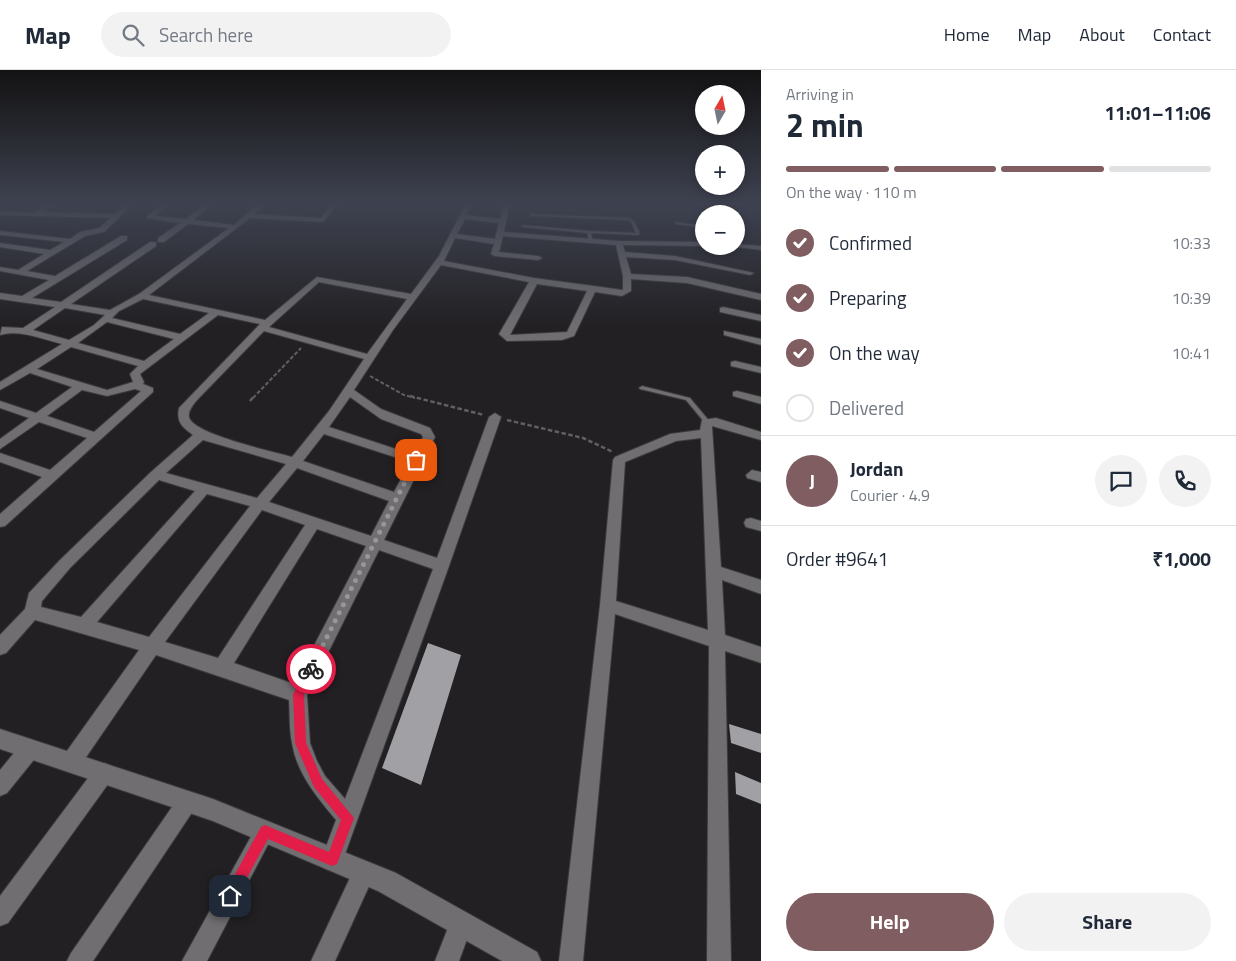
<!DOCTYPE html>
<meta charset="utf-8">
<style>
:root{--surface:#fff;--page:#f2f2f3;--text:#1f2937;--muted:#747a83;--line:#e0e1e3;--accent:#7f5d61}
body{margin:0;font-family:"Titillium Web",sans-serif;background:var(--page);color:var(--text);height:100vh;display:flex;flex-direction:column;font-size:19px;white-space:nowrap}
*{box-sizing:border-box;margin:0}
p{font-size:16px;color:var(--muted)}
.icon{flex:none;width:28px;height:28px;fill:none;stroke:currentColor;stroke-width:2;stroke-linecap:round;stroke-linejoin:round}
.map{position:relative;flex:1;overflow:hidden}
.side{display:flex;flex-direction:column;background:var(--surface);width:475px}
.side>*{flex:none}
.needle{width:32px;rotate:9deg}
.controls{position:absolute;left:695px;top:15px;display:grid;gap:10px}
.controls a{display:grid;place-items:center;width:50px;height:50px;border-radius:50%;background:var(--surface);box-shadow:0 2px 8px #0003;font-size:25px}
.pin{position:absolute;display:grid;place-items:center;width:42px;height:42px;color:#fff;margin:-21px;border-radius:10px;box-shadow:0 2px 8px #0006}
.courier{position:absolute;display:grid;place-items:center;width:50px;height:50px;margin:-25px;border:4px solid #e11d48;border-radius:50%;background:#fff;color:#222;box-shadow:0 1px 6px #0007}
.headline em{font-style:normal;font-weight:700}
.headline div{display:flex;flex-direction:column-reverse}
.headline{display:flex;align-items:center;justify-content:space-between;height:85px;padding:0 25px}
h1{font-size:32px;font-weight:700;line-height:38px}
.bar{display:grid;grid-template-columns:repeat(4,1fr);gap:8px 5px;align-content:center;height:60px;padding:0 25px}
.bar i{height:6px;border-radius:4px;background:var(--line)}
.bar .current{background:var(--accent)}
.bar p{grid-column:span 4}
.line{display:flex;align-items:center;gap:12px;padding:0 25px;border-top:1px solid var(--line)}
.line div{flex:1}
.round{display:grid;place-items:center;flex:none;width:52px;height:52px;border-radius:26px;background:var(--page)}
ol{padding:0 25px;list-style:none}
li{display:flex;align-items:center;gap:15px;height:55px}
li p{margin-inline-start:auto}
li .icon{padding:5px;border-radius:50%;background:var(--accent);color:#fff;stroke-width:4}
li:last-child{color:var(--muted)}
li i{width:28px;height:28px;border:2px solid var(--line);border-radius:50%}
.cta{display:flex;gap:10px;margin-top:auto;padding:10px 25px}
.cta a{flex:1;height:58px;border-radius:30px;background:var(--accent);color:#fff;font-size:20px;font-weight:700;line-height:58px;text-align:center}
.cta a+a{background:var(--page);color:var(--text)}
header{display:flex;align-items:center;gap:30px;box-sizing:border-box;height:70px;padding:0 25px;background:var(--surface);border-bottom:1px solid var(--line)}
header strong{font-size:24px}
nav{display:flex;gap:28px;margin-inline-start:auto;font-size:18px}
.search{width:350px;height:45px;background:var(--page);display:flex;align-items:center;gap:12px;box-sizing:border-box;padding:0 18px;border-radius:28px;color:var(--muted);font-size:19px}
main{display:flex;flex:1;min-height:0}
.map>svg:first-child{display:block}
</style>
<header>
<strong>Map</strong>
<div class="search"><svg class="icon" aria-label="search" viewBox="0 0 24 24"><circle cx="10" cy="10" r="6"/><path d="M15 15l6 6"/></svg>Search here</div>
<nav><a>Home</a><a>Map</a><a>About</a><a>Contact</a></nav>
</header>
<main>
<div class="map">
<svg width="761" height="891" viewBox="0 0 761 891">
<rect width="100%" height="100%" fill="#222023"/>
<path fill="#a1a0a4" d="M428 573 461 585 421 715 382 698Z
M729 654 761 664V683L731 673Z
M735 702 761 713V734L736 724Z"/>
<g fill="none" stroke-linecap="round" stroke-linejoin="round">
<defs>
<path id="service" d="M531 144 629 148 634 151 640 164 638 165 591 163 593 171 591 172 589 171 587 163 523 157 521 156 523 155 589 161 636 163 631 152 628 150 530 146Z
M675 152 704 156V158L676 154Z
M642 316 690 328 710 352 707 354 705 353 686 330 640 319 639 318Z"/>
<path id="minor" d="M50 133H57L43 142 115 144 127 133H134L104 162 85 166 27 201 55 206 121 166H127V170L32 228 61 232 150 172H156V176L71 234 110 240 139 224 229 158 188 154 164 172H158V168L180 153 147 148V146L164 133H171L155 146 185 149 209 133 211 136 193 150 234 155 259 133H266L254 144 321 148 333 133H339L323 152 250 148 149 225 265 250 317 207 411 224 439 186 466 133H472L466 145 500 149 504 133H510L504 162 619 171 704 172V176L623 175 625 182 675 186 754 203 750 205 675 190 626 187 631 204 687 207 761 224V230L687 213 631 209V221L622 226 595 222 574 266 562 270 507 271 499 264 529 212 441 195 393 260 354 320 381 339 430 358 435 367 384 470 437 488 489 347 495 343 501 347 449 496 340 798 332 801 324 798 321 790 336 750C317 727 297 704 292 673 289 659 290 644 289 630L156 585 78 699 71 702 64 699 61 692 64 685 139 580 35 550 6 583 0 585V565L25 539 29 523 60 490 151 402 193 365C182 357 176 352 179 338L260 254 218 245 140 304 144 312 143 314 153 318V322L5 456 0 457V444L42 407 0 392V383L50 400 87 368 39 352 0 379V369L29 348 0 338V331L36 343 72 317 30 303 0 320V312L62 274C42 269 20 259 0 265L2 257 23 258 55 237 0 229V223L22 226 49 210 0 201V197L18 200 44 184 0 177V173L50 180 64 172 0 165V161L70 169 80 162 99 158 111 148 0 145V141L33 143ZM465 149 499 153 495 169 457 164ZM503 166 616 175 623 206V220L534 208 444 191 455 168 494 174 491 184 495 186 538 190 542 188 538 186 499 182ZM319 212 407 229 367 284 269 257ZM537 214 587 221 567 262 510 265ZM143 229 209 243 180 264 112 248 119 241ZM65 238 105 245 94 255 69 270 33 260ZM107 252 174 269 144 291 78 273ZM264 261 364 289 329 341 292 387C275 382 192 364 189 347 188 341 193 335 197 330ZM71 277 138 296 130 304 133 312 107 320 37 299ZM135 319 141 321 94 362 47 346 82 320 107 326ZM350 327 381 349 421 364 423 367 414 385 329 357ZM324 364 410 392 394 422 303 391ZM203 370 286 394 257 428 166 403ZM297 398 389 431 371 466 269 432ZM159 410 195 421 81 547 41 537 42 531 70 498ZM207 424 250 436 149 567 97 552ZM262 440 305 455 218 588 165 572ZM317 459 366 476 294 614 234 593ZM379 480 433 499 345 729 325 706 317 691 310 673 307 625Z
M736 174 761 176V180L729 176H736Z
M723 237 761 245V251L720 242V238Z
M724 261 761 269V275L724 265Z
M735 291 761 297V303L731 296V292Z
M737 321 761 327V334L733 326V322Z
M716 348 761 362V370L712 356 721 497 761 510V524L722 510 725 565 761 577V593L725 581 731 891H707L709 576 615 544 583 891H559L600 535 613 390 615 387 670 364 700 360 702 350ZM701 368 708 560 616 531 625 392 676 371Z
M752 400 761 402V412L747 408 746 405Z
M751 448 761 451V461L746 457 744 453 746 449Z
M30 669 37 672 40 679 37 686 7 723 0 726V700L23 672Z
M104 693 111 696 114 703 111 710 8 853 0 856V826L97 696Z
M188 721 195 724 198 731 195 738 93 891H67L71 883 181 724Z
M265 751 272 754 275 761 207 891H182L258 754Z
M364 792 372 795 375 803 335 891H311L356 795Z
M461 841 469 845 473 853 459 891H435L453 845Z"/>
<path id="tertiary" d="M0 659 213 729 396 803 537 882 541 891H502L378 821 213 751 0 679Z"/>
</defs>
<use href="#service" stroke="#3c3b3d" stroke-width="2"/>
<use href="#minor" stroke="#3c3b3d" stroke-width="2"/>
<use href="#tertiary" stroke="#3c3b3d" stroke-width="2"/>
<path stroke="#605f61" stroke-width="2" stroke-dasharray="4 2" stroke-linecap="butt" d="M370 306 404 325 415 328
M253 328 301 278"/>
<path stroke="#605f61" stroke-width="2.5" stroke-dasharray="4.5 2.5" stroke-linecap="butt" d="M410 326 484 345
M250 331 254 326
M507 350 583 368 613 382"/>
<use href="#service" fill="#706e71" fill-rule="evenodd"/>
<use href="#minor" fill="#706e71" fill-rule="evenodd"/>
<use href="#tertiary" fill="#706e71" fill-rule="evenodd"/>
</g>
<linearGradient id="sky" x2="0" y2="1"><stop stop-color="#131213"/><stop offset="0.52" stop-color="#3e4250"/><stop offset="1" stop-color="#3e4250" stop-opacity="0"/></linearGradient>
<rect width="761" height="257" fill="url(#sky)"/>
<path fill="#e11d48" d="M311 595 316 599 304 625 306 673 322 709 354 748 337 794 332 796 268 769 234 831 230 833 225 831 223 826 261 757 265 755 329 782 341 750 314 717 295 673 293 624 308 596Z"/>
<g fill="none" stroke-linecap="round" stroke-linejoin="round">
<path stroke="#979698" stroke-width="5" stroke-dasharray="0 9" d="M311 599 416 390"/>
</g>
</svg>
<div class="controls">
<a><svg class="needle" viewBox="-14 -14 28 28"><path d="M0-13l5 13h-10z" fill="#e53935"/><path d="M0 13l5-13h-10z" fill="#747a83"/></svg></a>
<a>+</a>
<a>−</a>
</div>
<div class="pin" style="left:416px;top:390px;background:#ea580c"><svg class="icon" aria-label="bag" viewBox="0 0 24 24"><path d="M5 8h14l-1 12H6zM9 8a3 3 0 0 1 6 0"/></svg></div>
<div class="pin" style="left:230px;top:826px;background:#1f2937"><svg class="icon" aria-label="home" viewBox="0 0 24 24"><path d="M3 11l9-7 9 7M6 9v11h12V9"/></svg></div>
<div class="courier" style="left:311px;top:599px"><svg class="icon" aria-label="bike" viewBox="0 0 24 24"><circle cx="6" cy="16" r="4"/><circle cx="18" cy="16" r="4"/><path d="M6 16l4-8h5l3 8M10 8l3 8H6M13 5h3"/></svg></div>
</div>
<section class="side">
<div class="headline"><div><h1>2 min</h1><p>Arriving in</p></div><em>11:01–11:06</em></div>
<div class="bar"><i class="current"></i><i class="current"></i><i class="current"></i><i></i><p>On the way · 110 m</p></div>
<ol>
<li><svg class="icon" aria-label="check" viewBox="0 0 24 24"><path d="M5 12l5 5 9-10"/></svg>Confirmed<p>10:33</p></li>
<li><svg class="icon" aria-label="check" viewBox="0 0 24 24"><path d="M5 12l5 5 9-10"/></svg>Preparing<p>10:39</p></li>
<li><svg class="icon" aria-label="check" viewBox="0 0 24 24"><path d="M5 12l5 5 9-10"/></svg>On the way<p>10:41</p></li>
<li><i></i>Delivered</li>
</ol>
<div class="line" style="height:90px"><b class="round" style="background:var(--accent);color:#fff">J</b><div><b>Jordan</b><p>Courier · 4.9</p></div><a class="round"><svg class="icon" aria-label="chat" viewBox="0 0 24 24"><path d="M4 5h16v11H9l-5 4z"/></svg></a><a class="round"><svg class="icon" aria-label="phone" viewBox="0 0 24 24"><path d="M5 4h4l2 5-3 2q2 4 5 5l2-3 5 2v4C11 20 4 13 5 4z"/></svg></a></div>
<div class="line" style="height:65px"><div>Order #9641</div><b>₹1,000</b></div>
<div class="cta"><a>Help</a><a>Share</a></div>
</section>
</main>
